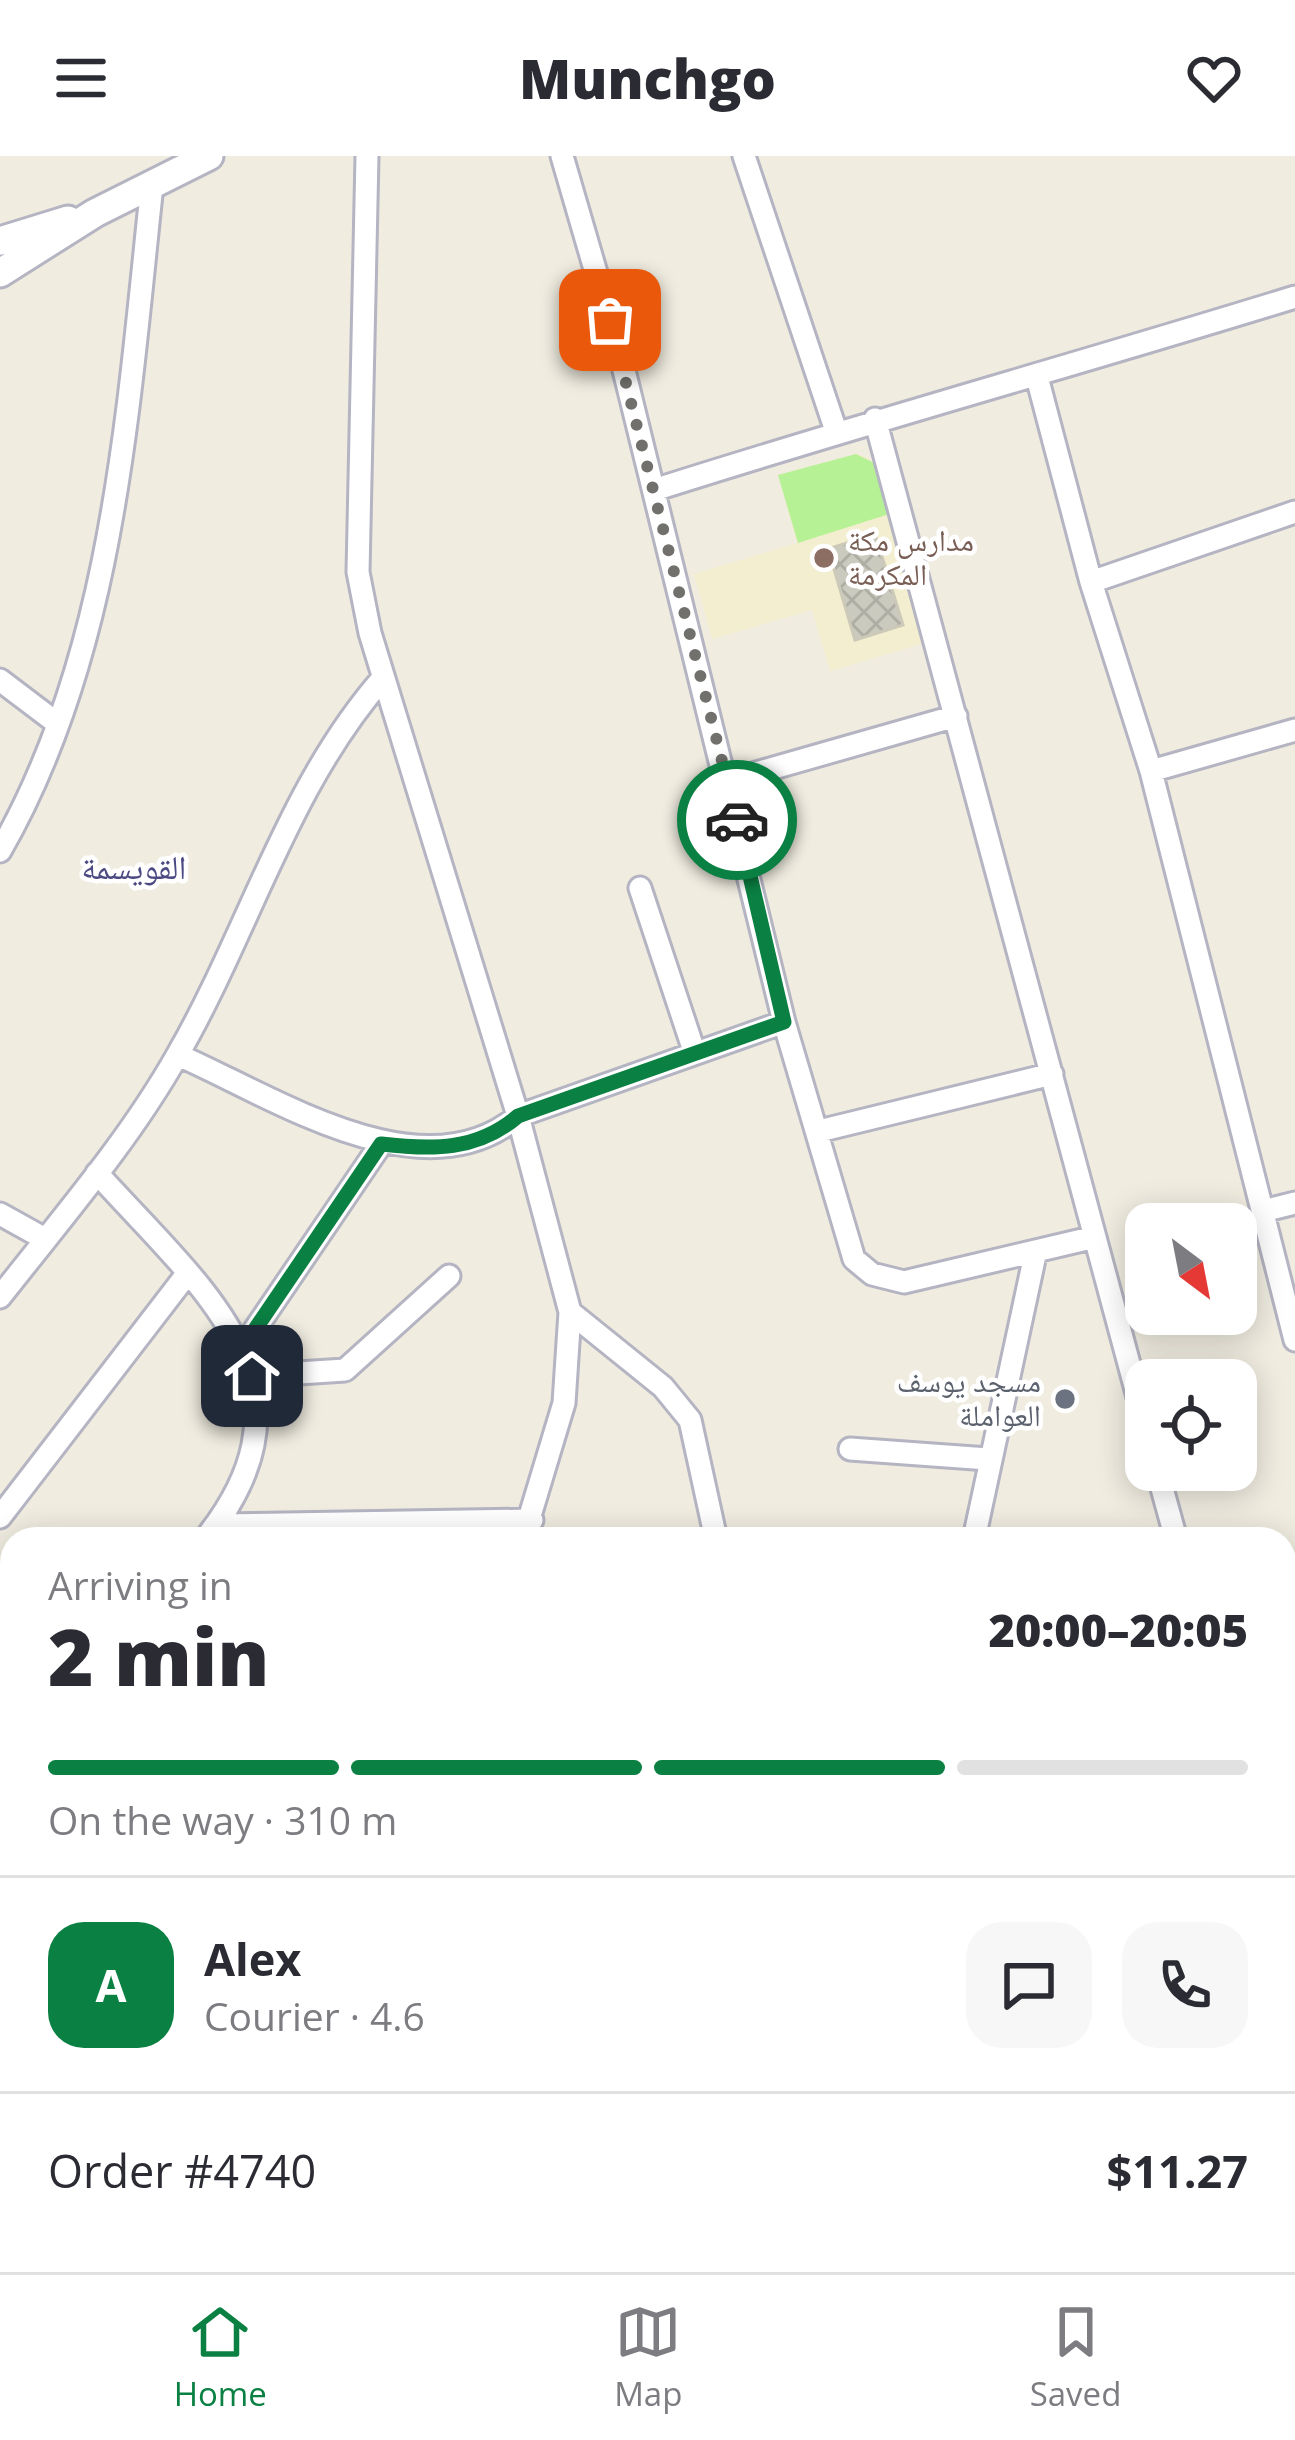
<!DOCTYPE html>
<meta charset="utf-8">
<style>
:root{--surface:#fff;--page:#f7f7f7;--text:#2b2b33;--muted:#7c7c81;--line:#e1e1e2;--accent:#0b8043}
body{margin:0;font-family:"Open Sans","Noto Naskh Arabic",sans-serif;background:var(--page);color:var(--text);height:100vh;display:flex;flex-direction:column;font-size:45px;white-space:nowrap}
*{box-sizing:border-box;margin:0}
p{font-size:39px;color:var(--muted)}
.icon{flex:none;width:66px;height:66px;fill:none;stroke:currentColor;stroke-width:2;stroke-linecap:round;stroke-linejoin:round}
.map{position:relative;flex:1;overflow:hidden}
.side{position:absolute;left:0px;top:1371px;width:1296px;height:747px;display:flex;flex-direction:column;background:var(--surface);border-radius:36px 36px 0 0;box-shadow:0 6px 30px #0003}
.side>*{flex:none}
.needle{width:78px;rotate:148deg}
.tools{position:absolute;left:1125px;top:1047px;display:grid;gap:24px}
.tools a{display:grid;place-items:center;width:132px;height:132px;border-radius:24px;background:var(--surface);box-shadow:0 6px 30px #0003;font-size:60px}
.pin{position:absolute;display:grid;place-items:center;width:102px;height:102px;color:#fff;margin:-51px;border-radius:24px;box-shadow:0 6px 18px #0006}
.courier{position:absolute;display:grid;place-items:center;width:120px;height:120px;margin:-60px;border:9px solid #0b8043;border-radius:50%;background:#fff;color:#222;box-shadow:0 3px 15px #0007}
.overview em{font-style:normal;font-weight:800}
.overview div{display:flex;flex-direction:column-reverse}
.overview{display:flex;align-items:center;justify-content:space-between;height:204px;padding:0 48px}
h1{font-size:78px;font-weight:800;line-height:90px}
.bar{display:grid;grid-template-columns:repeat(4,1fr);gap:18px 12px;align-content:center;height:144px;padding:0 48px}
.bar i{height:15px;border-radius:9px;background:var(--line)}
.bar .selected{background:var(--accent)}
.bar p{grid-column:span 4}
.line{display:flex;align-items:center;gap:30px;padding:0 48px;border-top:3px solid var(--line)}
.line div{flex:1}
.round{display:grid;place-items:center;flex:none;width:126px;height:126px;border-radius:36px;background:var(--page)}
header{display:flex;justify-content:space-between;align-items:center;height:156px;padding:0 48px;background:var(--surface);font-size:54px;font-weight:800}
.tabs{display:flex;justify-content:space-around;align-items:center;height:168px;border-top:3px solid var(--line);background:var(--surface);font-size:33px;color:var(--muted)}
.tabs a{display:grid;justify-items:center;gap:6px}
.tabs .selected{color:var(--accent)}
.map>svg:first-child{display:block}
</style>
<header><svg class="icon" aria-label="menu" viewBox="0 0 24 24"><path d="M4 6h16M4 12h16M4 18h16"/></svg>Munchgo<svg class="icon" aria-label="heart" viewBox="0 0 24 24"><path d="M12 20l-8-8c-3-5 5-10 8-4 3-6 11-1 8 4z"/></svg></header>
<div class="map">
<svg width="1295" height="2116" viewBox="0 0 1295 2116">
<defs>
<pattern id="building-cross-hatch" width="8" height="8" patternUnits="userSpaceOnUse" patternTransform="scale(3)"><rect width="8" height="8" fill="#cbcabe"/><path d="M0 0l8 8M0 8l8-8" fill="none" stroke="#afaea4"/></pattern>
</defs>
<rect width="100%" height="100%" fill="#f0ece0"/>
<path fill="#f2eecf" d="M856 298 869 302 877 315 925 487 830 515 812 454 712 483 694 418 797 387 778 319Z
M1295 1437V1786L1284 1788V1440Z"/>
<path fill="#b6f195" d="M856 298 874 307 889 358 798 387 778 319Z"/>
<path fill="url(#building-cross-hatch)" stroke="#ccc9b9" stroke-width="3" d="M875 378 903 469 855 484 828 393Z"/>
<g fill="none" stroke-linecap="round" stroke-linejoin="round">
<defs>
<path id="street" d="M367 0 358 416 370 477 518 960 570 1156 564 1247 523 1383
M562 0 622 206 784 866 854 1103 872 1118 904 1126 1095 1081
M744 0 836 275
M1037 221 1091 426 1151 615 1295 1184
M875 263 1146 1271
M654 334C867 266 1082 207 1295 141
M1091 426 1295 356
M0 524 58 568
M1151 615 1295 574
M728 625 956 560
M0 695C114 497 128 252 152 29
M640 732 694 895
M178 899C274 941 423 1041 518 960L784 866
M819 975 1052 918
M97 1017C200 1132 329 1228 205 1383
M1263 1055 1295 1047
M0 1058 45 1083
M0 1141C61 1063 129 985 178 898 249 775 288 630 383 522
M570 1156 663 1231 690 1264 716 1383
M243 1191 381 988
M252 1220 345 1214 449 1120
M850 1293 988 1303
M1157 1314 1176 1383
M0 1361 187 1118
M217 1369 532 1364
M974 1383 1035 1099
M1284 1423 1295 1421
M0 1594 12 1584
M1284 1802 1295 1799
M0 2049 12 2096
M288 2106 290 2116
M616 2106 619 2116
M889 2116V2106
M1225 2116 1272 2106"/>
<path id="secondary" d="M0 85 68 64
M0 117 95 57 209 0
M0 1883 12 1875
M802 2106 805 2116"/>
</defs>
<use href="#street" stroke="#b4b4c2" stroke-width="27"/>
<use href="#secondary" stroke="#b4b4c2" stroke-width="33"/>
<use href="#street" stroke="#fff" stroke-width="21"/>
<use href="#secondary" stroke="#fff" stroke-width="27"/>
</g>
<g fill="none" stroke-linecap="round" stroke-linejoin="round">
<path stroke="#72706c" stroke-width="12" stroke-dasharray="0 21.6" d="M610 164 737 664"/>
<path stroke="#0b8043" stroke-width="15" d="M252 1220 243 1191 381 988C432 994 477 995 518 960L784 866 737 664"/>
</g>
<circle fill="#8d6e63" stroke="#fff" stroke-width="4.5" cx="824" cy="402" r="12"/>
<circle fill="#6b7280" stroke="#fff" stroke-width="4.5" cx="1065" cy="1243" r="12"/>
<g text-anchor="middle" stroke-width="9" stroke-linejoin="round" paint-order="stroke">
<g font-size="30" fill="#785e54" stroke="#fff" text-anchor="start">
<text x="848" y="395">مدارس مكة<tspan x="848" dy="34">المكرمة</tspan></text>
</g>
<g font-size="30" fill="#5b616d" stroke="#fff" text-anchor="end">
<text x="1041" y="1236">مسجد يوسف<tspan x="1041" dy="34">العواملة</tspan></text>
</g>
<g font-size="33" fill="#4c4a83" stroke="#fff">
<text x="134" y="723">القويسمة</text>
</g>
</g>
</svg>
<div class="tools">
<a><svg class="needle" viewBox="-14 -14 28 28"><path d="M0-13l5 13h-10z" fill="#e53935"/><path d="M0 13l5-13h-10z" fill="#7c7c81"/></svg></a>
<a><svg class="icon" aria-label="locate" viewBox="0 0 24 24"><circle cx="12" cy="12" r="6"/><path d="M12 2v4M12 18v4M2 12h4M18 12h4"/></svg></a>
</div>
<div class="pin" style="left:610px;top:164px;background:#ea580c"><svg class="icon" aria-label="bag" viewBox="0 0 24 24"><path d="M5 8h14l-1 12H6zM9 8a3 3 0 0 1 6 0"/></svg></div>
<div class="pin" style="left:252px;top:1220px;background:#1f2937"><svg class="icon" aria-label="home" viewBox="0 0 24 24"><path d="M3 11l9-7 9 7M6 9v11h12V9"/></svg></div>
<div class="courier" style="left:737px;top:664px"><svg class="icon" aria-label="car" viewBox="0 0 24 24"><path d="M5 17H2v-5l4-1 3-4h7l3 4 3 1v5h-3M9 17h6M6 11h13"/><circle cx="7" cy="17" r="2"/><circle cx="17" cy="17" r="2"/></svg></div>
<section class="side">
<div class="overview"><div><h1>2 min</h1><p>Arriving in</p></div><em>20:00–20:05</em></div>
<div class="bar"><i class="selected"></i><i class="selected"></i><i class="selected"></i><i></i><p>On the way · 310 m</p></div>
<div class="line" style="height:216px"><b class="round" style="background:var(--accent);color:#fff">A</b><div><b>Alex</b><p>Courier · 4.6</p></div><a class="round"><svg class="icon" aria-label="chat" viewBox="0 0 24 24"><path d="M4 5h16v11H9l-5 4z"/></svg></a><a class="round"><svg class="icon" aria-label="phone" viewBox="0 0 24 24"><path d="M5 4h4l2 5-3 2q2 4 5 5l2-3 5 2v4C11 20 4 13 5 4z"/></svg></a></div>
<div class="line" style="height:156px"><div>Order #4740</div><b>$11.27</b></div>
</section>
</div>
<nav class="tabs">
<a class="selected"><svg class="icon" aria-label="home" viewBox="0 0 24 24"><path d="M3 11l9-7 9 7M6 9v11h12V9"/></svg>Home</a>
<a><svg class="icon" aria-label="map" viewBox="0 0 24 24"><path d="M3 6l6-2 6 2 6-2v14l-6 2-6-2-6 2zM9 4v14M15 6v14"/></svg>Map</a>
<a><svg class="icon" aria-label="saved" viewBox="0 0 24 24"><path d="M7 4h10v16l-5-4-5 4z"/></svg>Saved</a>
</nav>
